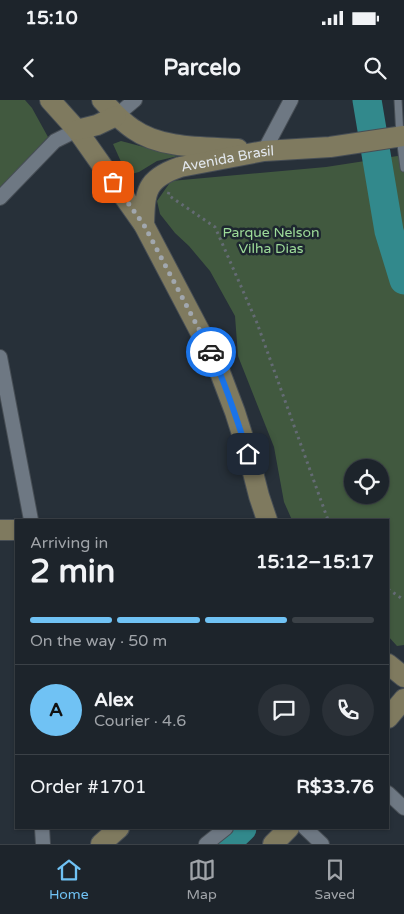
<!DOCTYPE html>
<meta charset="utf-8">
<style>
:root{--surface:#1d242b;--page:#2a3037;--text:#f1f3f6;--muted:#a0a4a9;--line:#3b4147;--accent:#70c2f4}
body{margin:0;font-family:"Varela Round",sans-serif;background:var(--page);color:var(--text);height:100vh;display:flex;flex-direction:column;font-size:19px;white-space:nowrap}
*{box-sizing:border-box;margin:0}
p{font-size:16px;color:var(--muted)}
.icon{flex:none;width:28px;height:28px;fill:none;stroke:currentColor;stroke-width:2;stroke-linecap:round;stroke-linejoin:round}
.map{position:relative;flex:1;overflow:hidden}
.side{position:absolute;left:15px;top:419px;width:374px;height:310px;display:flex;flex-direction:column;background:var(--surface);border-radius:0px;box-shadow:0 1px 4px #0004,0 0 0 1px var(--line)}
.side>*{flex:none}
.fabs{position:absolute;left:344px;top:359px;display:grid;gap:10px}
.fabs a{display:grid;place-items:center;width:45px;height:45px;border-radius:50%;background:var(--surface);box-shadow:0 1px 4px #0004,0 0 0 1px var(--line);font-size:25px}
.pin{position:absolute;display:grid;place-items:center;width:42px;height:42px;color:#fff;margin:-21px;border-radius:10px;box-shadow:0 2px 8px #0006}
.courier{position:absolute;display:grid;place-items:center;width:50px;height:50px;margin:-25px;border:4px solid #1a73e8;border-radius:50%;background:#fff;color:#222;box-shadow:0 1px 6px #0007}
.head em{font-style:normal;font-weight:700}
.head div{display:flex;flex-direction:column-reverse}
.head{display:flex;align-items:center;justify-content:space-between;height:85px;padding:0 15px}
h1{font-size:32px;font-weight:700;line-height:38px}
.bar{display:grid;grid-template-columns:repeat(4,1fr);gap:8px 5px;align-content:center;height:60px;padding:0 15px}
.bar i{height:6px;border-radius:4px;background:var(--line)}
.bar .current{background:var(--accent)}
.bar p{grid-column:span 4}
.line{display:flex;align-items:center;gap:12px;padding:0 15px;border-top:1px solid var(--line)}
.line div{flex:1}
.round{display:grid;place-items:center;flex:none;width:52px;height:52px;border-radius:26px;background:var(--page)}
.status{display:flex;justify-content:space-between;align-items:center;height:35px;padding:0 25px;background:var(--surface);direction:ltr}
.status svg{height:14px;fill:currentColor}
header{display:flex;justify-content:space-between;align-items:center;height:65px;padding:0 15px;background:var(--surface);font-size:22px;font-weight:700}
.tabs{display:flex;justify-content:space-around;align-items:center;height:70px;border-top:1px solid var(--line);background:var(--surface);font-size:14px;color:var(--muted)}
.tabs a{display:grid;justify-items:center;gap:2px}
.tabs .current{color:var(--accent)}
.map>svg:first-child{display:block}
</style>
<div class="status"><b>15:10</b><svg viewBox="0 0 49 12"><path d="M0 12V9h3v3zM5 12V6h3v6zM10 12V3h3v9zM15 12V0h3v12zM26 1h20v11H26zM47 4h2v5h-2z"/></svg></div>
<header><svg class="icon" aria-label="back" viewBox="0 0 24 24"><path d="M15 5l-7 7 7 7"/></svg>Parcelo<svg class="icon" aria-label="search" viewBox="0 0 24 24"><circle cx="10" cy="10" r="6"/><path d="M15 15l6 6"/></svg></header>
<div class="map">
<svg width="404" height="744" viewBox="0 0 404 744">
<rect width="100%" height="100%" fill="#273039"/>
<path fill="#41593f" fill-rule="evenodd" d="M0 0H25L32 8 48 37 0 89Z
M121 41 178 56 157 61 139 72 127 75 113 44Z
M404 55V545L397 546 388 536V420H292L284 402 274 347 238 256 235 216 210 171 189 146 175 133 160 114 157 101 171 81 326 67ZM352 368H380V395H352Z"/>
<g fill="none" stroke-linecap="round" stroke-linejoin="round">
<path stroke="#32898c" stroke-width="29" d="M367 0 389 131 404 180
M225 744 242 728"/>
<defs>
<path id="lane" d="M398 0 400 37 404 68"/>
<path id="street" d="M116 16 135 0
M264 51 291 0
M0 98 55 41 77 30
M0 257 31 420
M388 693 404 708
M42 728 43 744
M305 728 322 744
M206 744 226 728"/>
<g id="secondary">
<path d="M50 0 77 30 144 125 206 243 218 267 235 312 248 353 259 396 267 420"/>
<path d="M102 0C112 11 121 21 133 29 161 49 204 47 238 49"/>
<path d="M77 30 97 25 116 16"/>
<path id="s1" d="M144 125C145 92 145 79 180 67L264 51 330 47 404 36"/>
<path d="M0 430H16"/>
<path d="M388 564 404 577"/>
<path d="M388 618 404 599"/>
<path d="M101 744 119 728"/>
<path d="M273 744 289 728"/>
</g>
</defs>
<use href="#lane" stroke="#474e55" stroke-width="9"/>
<use href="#street" stroke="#474e55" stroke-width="16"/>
<use href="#secondary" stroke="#474e55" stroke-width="22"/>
<path stroke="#646b74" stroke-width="3" stroke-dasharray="2.5 4" stroke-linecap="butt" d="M169 92 168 95 215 127 257 223 328 420
M388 489 404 500"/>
<use href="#lane" stroke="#6e7883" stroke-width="7"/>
<use href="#street" stroke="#6e7883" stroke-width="14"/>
<use href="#secondary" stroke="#7f7a5f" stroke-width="20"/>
</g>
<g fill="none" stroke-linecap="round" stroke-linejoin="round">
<path stroke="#a1a7ae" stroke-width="5" stroke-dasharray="0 9" d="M113 82 144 125 211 252"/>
<path stroke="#1a73e8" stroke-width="6" d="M211 252C226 285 237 319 248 354"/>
</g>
<g text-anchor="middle" stroke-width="5" stroke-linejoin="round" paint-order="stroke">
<g font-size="14" fill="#e2e7ed" stroke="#1d262f">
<text dy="5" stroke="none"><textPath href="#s1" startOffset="124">Avenida Brasil</textPath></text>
</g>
<g font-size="14" fill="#9ddb99" stroke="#1d262f">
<text x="271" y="137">Parque Nelson<tspan x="271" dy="16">Vilha Dias</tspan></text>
</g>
</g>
</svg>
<div class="fabs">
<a><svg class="icon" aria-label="locate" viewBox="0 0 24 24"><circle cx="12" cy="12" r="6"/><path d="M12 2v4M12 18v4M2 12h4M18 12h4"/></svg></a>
</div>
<div class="pin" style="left:113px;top:82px;background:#ea580c"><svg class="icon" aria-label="bag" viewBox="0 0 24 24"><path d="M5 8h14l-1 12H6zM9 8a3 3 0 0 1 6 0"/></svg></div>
<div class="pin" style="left:248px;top:354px;background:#1f2937"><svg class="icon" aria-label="home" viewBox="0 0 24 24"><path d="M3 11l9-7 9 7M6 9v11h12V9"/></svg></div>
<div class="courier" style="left:211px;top:252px"><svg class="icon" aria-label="car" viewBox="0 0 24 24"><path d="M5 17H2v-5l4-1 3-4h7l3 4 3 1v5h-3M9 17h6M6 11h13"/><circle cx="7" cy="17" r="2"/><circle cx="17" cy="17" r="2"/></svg></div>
<section class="side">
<div class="head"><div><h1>2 min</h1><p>Arriving in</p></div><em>15:12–15:17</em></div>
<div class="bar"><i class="current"></i><i class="current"></i><i class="current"></i><i></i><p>On the way · 50 m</p></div>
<div class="line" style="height:90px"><b class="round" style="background:var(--accent);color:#111">A</b><div><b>Alex</b><p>Courier · 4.6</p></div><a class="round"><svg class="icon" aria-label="chat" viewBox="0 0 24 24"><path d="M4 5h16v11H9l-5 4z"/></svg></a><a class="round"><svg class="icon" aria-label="phone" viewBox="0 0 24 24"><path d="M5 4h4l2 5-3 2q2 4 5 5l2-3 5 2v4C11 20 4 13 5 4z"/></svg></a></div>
<div class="line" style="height:65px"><div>Order #1701</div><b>R$33.76</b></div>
</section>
</div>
<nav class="tabs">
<a class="current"><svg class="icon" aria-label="home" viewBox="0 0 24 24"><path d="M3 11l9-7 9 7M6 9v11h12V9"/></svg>Home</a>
<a><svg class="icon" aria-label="map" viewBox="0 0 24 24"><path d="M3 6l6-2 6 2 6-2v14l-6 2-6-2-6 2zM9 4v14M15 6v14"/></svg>Map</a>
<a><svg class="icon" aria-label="saved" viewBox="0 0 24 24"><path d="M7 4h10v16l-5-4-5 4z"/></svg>Saved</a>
</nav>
